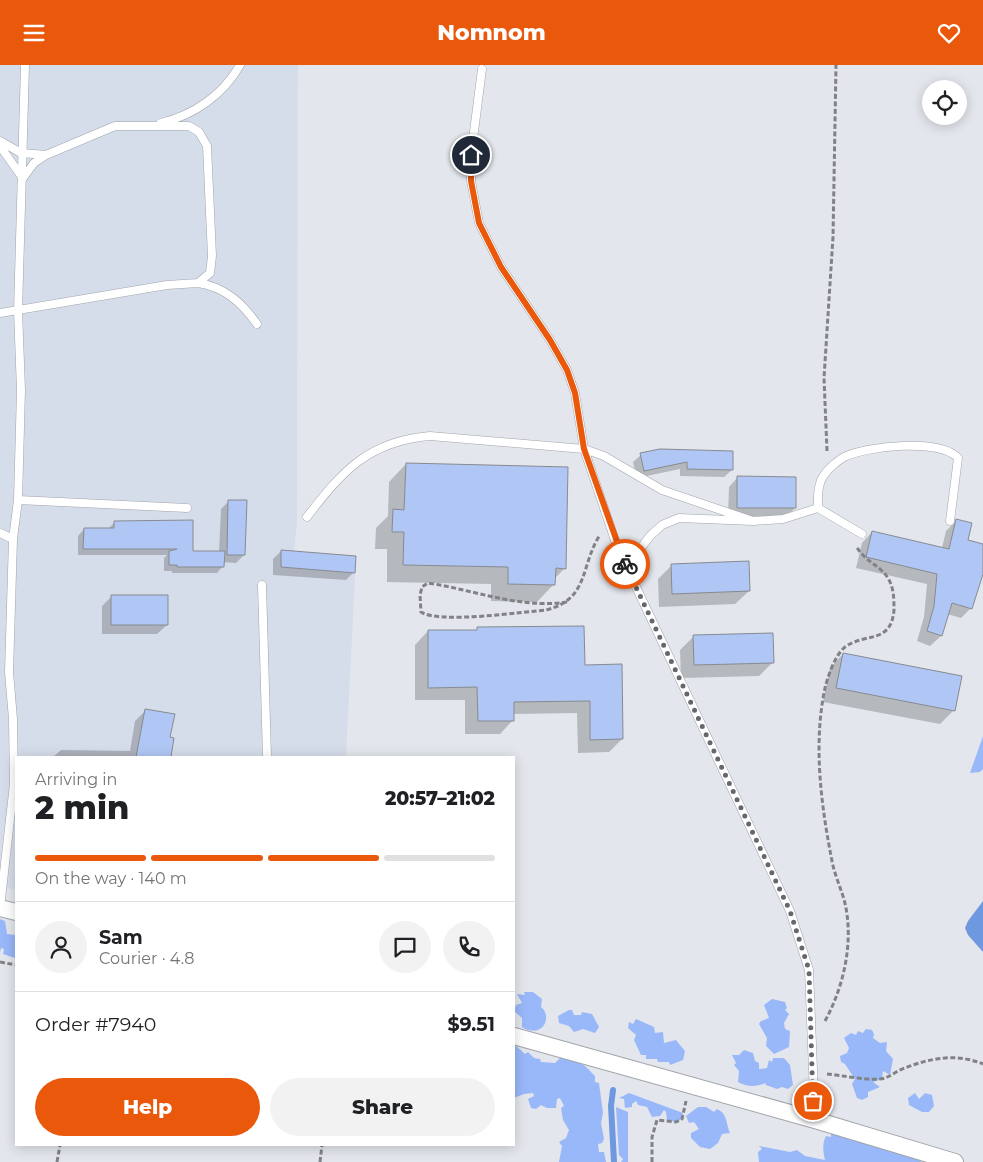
<!DOCTYPE html>
<meta charset="utf-8">
<style>
:root{--surface:#fff;--page:#f2f2f2;--text:#202124;--muted:#757577;--line:#e0e0e0;--accent:#ea580c}
body{margin:0;font-family:Montserrat,sans-serif;background:var(--page);color:var(--text);height:100vh;display:flex;flex-direction:column;font-size:19px;white-space:nowrap}
*{box-sizing:border-box;margin:0}
p{font-size:16px;color:var(--muted)}
.icon{flex:none;width:28px;height:28px;fill:none;stroke:currentColor;stroke-width:2;stroke-linecap:round;stroke-linejoin:round}
.map{position:relative;flex:1;overflow:hidden}
.drawer{position:absolute;left:15px;top:691px;width:500px;height:390px;display:flex;flex-direction:column;background:var(--surface);border-radius:0px;box-shadow:0 2px 12px #0003}
.drawer>*{flex:none}
.tools{position:absolute;left:922px;top:15px;display:grid;gap:10px}
.tools a{display:grid;place-items:center;width:45px;height:45px;border-radius:50%;background:var(--surface);box-shadow:0 2px 12px #0003;font-size:25px}
.pin{position:absolute;display:grid;place-items:center;width:42px;height:42px;color:#fff;margin:-21px;border:2px solid #fff;border-radius:50%;box-shadow:0 1px 5px #0007}
.courier{position:absolute;display:grid;place-items:center;width:50px;height:50px;margin:-25px;border:4px solid #ea580c;border-radius:50%;background:#fff;color:#222;box-shadow:0 1px 6px #0007}
.headline em{font-style:normal;font-weight:800}
.headline div{display:flex;flex-direction:column-reverse}
.headline{display:flex;align-items:center;justify-content:space-between;height:85px;padding:0 20px}
h1{font-size:32px;font-weight:800;line-height:38px}
.bar{display:grid;grid-template-columns:repeat(4,1fr);gap:8px 5px;align-content:center;height:60px;padding:0 20px}
.bar i{height:6px;border-radius:4px;background:var(--line)}
.bar .active{background:var(--accent)}
.bar p{grid-column:span 4}
.line{display:flex;align-items:center;gap:12px;padding:0 20px;border-top:1px solid var(--line)}
.line div{flex:1}
.round{display:grid;place-items:center;flex:none;width:52px;height:52px;border-radius:26px;background:var(--page)}
.button{display:flex;gap:10px;margin-top:auto;padding:10px 20px}
.button a{flex:1;height:58px;border-radius:30px;background:var(--accent);color:#fff;font-size:20px;font-weight:800;line-height:58px;text-align:center}
.button a+a{background:var(--page);color:var(--text)}
header{display:flex;justify-content:space-between;align-items:center;height:65px;padding:0 20px;background:var(--accent);color:#fff;font-size:22px;font-weight:800}
.map>svg:first-child{display:block}
</style>
<header><svg class="icon" aria-label="menu" viewBox="0 0 24 24"><path d="M4 6h16M4 12h16M4 18h16"/></svg>Nomnom<svg class="icon" aria-label="heart" viewBox="0 0 24 24"><path d="M12 20l-8-8c-3-5 5-10 8-4 3-6 11-1 8 4z"/></svg></header>
<div class="map">
<svg width="983" height="1097" viewBox="0 0 983 1097">
<rect width="100%" height="100%" fill="#e3e6ec"/>
<path fill="#d6ddea" d="M0 0H298L297 456 294 486 356 491 346 692H16V825L0 821Z"/>
<path fill="#99b8f9" d="M983 671V704L980 707 970 708Z
M0 854 5 856 7 869 16 870 15 893 3 889 4 884 1 883 0 888Z
M524 927H533L542 934 541 942C553 951 543 975 522 962V953L514 946 516 940 522 938 517 929 525 930Z
M772 934 785 937 787 943 785 945 789 949 784 958 785 964 790 966 789 982 774 989 766 981 767 973 759 959 761 956 769 953 764 940Z
M569 945H572L574 950H581L582 947 592 949 599 962 595 968 583 964 574 967 569 961 559 958 558 951Z
M636 954 654 962 655 968 663 967 664 978 676 975 685 986 683 995 670 1000 669 997H658L657 994H646V990H641L634 975 636 970 628 963 629 957 633 959Z
M866 964 872 965 874 969 873 973 880 978 887 977 886 986 893 994 890 1010 883 1006 882 1014 873 1017 880 1022 868 1027V1032L862 1035 857 1033 852 1019 855 1014 845 999 841 997 840 991 847 988 849 983 844 973 851 968 856 970 858 966 863 968Z
M514 979 525 989 528 987 534 993 540 994 541 997 555 998 560 993C580 994 582 998 595 1011V1017L599 1018 603 1048 601 1058 604 1074 602 1078 598 1079 599 1087H604L606 1097H559L562 1081 559 1077 566 1073 569 1065 563 1055 561 1043 564 1041 560 1033 557 1034 556 1043H547L541 1040 536 1044 531 1043 528 1034 534 1031 533 1028 524 1029 514 1033Z
M744 985 753 988 755 996 759 998V1004L767 1003 769 995 772 997 773 993H784L790 1000 793 1020 788 1024 782 1022 777 1024 766 1020 765 1018C757 1022 747 1022 738 1017L739 1006 734 1000 736 998 732 990H739Z
M629 1028 683 1048 682 1054 676 1057 667 1055 666 1047 664 1045 660 1051 652 1052 647 1042 638 1040 636 1036 632 1039V1042L625 1043 624 1034 619 1033Z
M915 1028 919 1034 925 1028 932 1030 934 1041 929 1047H922L909 1040 908 1033Z
M616 1042 628 1047V1097H621L623 1094 619 1090Z
M698 1042H706L714 1047 717 1044C728 1049 726 1059 730 1068L722 1069 718 1078 710 1084 700 1082 691 1073V1068L699 1064 694 1057 689 1058 686 1051Z
M831 1068 907 1089 910 1092 918 1091 921 1097H759L758 1087 762 1084 759 1081 790 1087 797 1085 805 1091 825 1095C823 1087 822 1078 826 1071L831 1072Z"/>
<path fill="#6e98e0" d="M983 836V887L968 870 965 863 968 856Z"/>
<path fill="#0003" d="M660 385 732 405 724 412 680 411V404L637 413 633 397 641 390Z
M406 399 565 503 554 514V519L537 537 491 536V519L387 517V484H375L376 463 388 451 389 417Z
M738 412 795 443 786 452 728 451 729 422Z
M229 436 244 490 236 498 223 497V501L217 508H172V506H164V493L167 490H78V471L84 464 109 463 115 457 192 487H219L221 444Z
M957 455 966 475 983 481V505L971 543 961 553 947 549 941 571 930 581 917 576 924 552 927 519 856 503 862 478 872 467 942 483 946 466Z
M281 486 354 507 346 515 273 510V494Z
M672 500 749 526 735 539 659 542 658 514Z
M111 532 167 560 157 569H102V541Z
M478 563 584 601 622 674 609 687 578 688 577 648 513 649V655L500 669H465V635H415V580L428 566H475Z
M694 571 772 598 759 611 681 613 680 585Z
M843 589 954 645 940 659 823 637 830 603Z
M145 646 169 673 172 674 170 692H53L61 685 130 686 135 656Z"/>
<g fill="none" stroke-linecap="round" stroke-linejoin="round">
<path stroke="#6e98e0" stroke-width="6" d="M613 1025 611 1041 614 1097"/>
</g>
<path fill="#b0c7f5" stroke="#878a8f" d="M660 384 733 386V405L687 404V397L644 406 640 388Z
M406 398 568 402 566 504 556 503 555 520 508 519V502L403 500 404 467H392L393 444 404 445Z
M737 411 796 412V443H737Z
M228 435H247L245 490H227Z
M956 454 972 458 968 475 983 479V509L972 544 952 538 942 571 927 566 934 541 937 509 866 492 872 466 949 484Z
M193 455V486H225L224 502H177V500H169V486L177 484H83L84 463H114V456Z
M281 485 356 491 355 508 281 502Z
M749 496 750 526 672 529 671 499Z
M111 530H168V560H111Z
M584 561 585 600 622 599 623 674 590 675V636L514 637V656H478L477 622 428 623V565H477V562Z
M773 568 774 598 694 600 693 570Z
M843 588 962 611 955 646 836 623Z
M145 644 175 649 170 672 174 673 171 692H136Z"/>
<g fill="none" stroke-linecap="round" stroke-linejoin="round">
<defs>
<path id="lane" d="M482 4 471 90V116L479 158 501 202 550 275 567 305 575 328 584 384 618 484 790 846 809 905 815 1055
M161 58C194 50 223 30 240 0
M0 76 21 88 46 90
M0 81 22 112
M198 218C225 222 242 238 257 259
M0 248 167 220 198 218 210 208 212 191 207 81 199 67 189 61H115L46 90 34 98 23 113
M18 435 187 443
M818 443C818 433 817 420 824 410 828 404 837 396 844 392 867 381 940 373 958 393L950 456
M307 452C342 406 369 376 430 371L584 384 604 391 662 425 753 456
M0 468 13 474
M634 517 637 488 650 471 662 460 679 453 753 456 783 454 818 443 862 469
M262 520 267 692
M0 843 14 719 13 654 9 607 13 474 18 435 21 325 18 246 25 0"/>
<path id="street" d="M0 843 16 847
M514 971 815 1055 955 1097"/>
</defs>
<use href="#lane" stroke="#a1a4aa" stroke-width="9"/>
<use href="#street" stroke="#a1a4aa" stroke-width="18"/>
<path stroke="#808286" stroke-width="3" stroke-dasharray="5 2.5" stroke-linecap="butt" d="M827 386 824 313 833 172 836 0
M567 537C519 544 475 525 428 518L422 522 420 530 421 547C439 559 522 547 546 545 590 534 580 500 600 470
M0 897 16 900
M825 956C843 923 853 881 846 843 843 827 835 812 832 796 821 740 813 679 825 623 828 611 835 590 845 582 865 567 891 580 894 545 894 535 894 524 889 515 881 500 866 498 856 481
M827 1009C840 1010 874 1017 885 1013 891 1011 898 1005 905 1003 930 993 957 988 983 999
M57 1097 60 1080
M320 1097 322 1080
M652 1097V1072L657 1055 676 1057 682 1054 686 1036"/>
<use href="#lane" stroke="#fff" stroke-width="8"/>
<use href="#street" stroke="#fff" stroke-width="16"/>
</g>
<g fill="none" stroke-linecap="round" stroke-linejoin="round">
<path stroke="#65676b" stroke-width="5" stroke-dasharray="0 9" d="M625 499 790 846 809 905 813 1036"/>
<path stroke="#ea580c" stroke-width="6" d="M471 90V116L479 158 501 202 550 275 567 305 575 328 584 384 625 499"/>
</g>
</svg>
<div class="tools">
<a><svg class="icon" aria-label="locate" viewBox="0 0 24 24"><circle cx="12" cy="12" r="6"/><path d="M12 2v4M12 18v4M2 12h4M18 12h4"/></svg></a>
</div>
<div class="pin" style="left:813px;top:1036px;background:#ea580c"><svg class="icon" aria-label="bag" viewBox="0 0 24 24"><path d="M5 8h14l-1 12H6zM9 8a3 3 0 0 1 6 0"/></svg></div>
<div class="pin" style="left:471px;top:90px;background:#1f2937"><svg class="icon" aria-label="home" viewBox="0 0 24 24"><path d="M3 11l9-7 9 7M6 9v11h12V9"/></svg></div>
<div class="courier" style="left:625px;top:499px"><svg class="icon" aria-label="bike" viewBox="0 0 24 24"><circle cx="6" cy="16" r="4"/><circle cx="18" cy="16" r="4"/><path d="M6 16l4-8h5l3 8M10 8l3 8H6M13 5h3"/></svg></div>
<section class="drawer">
<div class="headline"><div><h1>2 min</h1><p>Arriving in</p></div><em>20:57–21:02</em></div>
<div class="bar"><i class="active"></i><i class="active"></i><i class="active"></i><i></i><p>On the way · 140 m</p></div>
<div class="line" style="height:90px"><a class="round"><svg class="icon" aria-label="person" viewBox="0 0 24 24"><circle cx="12" cy="8" r="4"/><path d="M4 21q1-7 8-7t8 7"/></svg></a><div><b>Sam</b><p>Courier · 4.8</p></div><a class="round"><svg class="icon" aria-label="chat" viewBox="0 0 24 24"><path d="M4 5h16v11H9l-5 4z"/></svg></a><a class="round"><svg class="icon" aria-label="phone" viewBox="0 0 24 24"><path d="M5 4h4l2 5-3 2q2 4 5 5l2-3 5 2v4C11 20 4 13 5 4z"/></svg></a></div>
<div class="line" style="height:65px"><div>Order #7940</div><b>$9.51</b></div>
<div class="button"><a>Help</a><a>Share</a></div>
</section>
</div>
